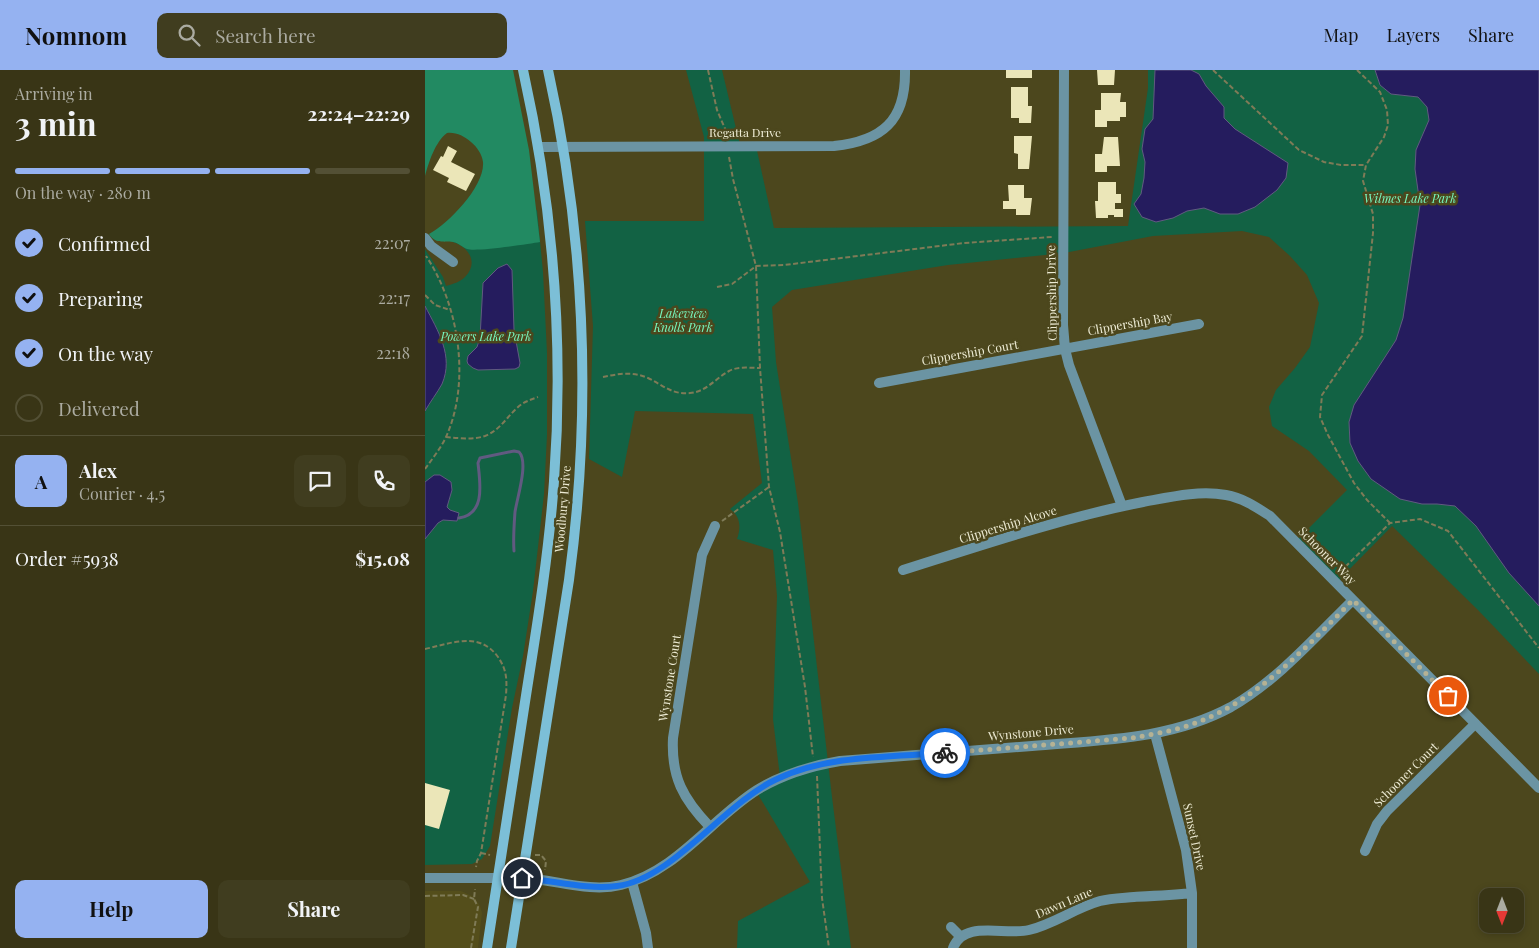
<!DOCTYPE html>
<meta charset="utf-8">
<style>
:root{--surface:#393516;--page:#403d1f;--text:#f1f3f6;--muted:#ababa1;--line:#535035;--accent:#95b2f1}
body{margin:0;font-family:"Playfair Display",serif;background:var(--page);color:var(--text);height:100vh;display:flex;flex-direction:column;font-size:19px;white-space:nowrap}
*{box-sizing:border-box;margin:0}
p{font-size:16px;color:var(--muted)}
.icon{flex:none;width:28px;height:28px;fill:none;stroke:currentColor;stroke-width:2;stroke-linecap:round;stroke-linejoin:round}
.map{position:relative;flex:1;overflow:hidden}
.drawer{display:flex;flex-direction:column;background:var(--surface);width:425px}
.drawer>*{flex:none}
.needle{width:32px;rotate:180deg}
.fabs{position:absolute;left:1054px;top:818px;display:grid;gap:10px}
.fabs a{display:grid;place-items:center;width:45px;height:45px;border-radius:10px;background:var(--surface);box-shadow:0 2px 8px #0003,0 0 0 1px var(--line);font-size:25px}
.pin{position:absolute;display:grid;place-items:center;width:42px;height:42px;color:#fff;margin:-21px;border:2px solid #fff;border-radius:50%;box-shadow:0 1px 5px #0007}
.courier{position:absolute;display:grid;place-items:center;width:50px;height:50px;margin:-25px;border:4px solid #1a73e8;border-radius:50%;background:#fff;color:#222;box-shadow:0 1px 6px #0007}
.overview em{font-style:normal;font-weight:700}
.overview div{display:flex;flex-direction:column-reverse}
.overview{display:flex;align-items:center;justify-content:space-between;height:85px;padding:0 15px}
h1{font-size:32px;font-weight:700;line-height:38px}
.bar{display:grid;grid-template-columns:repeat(4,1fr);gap:8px 5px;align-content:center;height:60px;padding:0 15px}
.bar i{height:6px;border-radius:4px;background:var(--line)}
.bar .selected{background:var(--accent)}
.bar p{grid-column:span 4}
.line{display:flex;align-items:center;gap:12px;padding:0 15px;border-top:1px solid var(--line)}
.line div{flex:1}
.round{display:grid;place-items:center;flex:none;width:52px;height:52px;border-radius:10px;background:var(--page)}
ol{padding:0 15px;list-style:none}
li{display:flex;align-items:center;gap:15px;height:55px}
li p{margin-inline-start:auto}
li .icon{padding:5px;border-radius:50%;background:var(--accent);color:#111;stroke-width:4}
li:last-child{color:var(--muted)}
li i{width:28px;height:28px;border:2px solid var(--line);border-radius:50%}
.action{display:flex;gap:10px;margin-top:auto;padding:10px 15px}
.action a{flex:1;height:58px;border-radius:10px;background:var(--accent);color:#111;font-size:20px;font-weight:700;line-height:58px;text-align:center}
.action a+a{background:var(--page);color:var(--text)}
header{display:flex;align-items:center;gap:30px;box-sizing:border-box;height:70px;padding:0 25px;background:var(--accent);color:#111}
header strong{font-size:24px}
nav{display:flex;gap:28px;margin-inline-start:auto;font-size:18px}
.search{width:350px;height:45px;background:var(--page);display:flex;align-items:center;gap:12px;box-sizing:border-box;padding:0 18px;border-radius:10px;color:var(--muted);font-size:19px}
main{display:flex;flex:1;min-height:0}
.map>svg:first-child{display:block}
</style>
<header>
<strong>Nomnom</strong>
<div class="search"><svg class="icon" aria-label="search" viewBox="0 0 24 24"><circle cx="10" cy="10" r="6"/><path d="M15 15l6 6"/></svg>Search here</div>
<nav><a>Map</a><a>Layers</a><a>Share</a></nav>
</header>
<main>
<section class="drawer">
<div class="overview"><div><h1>3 min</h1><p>Arriving in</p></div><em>22:24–22:29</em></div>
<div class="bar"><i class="selected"></i><i class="selected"></i><i class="selected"></i><i></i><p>On the way · 280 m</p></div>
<ol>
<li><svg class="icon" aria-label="check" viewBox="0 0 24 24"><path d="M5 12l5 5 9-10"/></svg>Confirmed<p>22:07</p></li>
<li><svg class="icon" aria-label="check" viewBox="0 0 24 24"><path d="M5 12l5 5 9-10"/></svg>Preparing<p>22:17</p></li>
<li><svg class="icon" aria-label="check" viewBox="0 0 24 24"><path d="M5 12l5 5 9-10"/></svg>On the way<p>22:18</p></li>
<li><i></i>Delivered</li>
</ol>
<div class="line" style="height:90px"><b class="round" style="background:var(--accent);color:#111">A</b><div><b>Alex</b><p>Courier · 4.5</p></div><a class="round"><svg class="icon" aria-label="chat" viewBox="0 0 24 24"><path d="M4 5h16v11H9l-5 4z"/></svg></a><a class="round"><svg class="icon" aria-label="phone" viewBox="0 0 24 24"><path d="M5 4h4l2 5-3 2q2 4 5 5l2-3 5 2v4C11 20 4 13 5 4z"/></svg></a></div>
<div class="line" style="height:65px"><div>Order #5938</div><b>$15.08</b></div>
<div class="action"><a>Help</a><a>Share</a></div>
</section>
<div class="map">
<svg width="1114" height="878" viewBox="0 0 1114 878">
<rect width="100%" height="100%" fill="#4c471d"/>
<path fill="#544e1b" d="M0 821H36L49 827 55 836 57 843 53 878H0Z"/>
<path fill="#126244" d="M261 0H297L315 75 331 76 349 158 703 156 723 18V0H1114V604L1053 540 967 456 911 513 870 472 922 420 884 381 847 356 844 337 851 320 870 298 885 277 894 233 882 205 865 186 844 167 817 161 728 166 639 183 523 195 367 220 347 237 351 292 373 433 407 727 426 878H312L313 851 385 812 331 721 355 707 348 649 352 526 348 480 312 469C316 458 316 447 305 439L337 413 328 344 210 341 197 407 164 389 168 256 160 151H279V67Z
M112 140 118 202 122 283V365L119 424 108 521 98 586 87 638 65 776 57 789 47 794 0 795V179L18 207 21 216C28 214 35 212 40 207 54 193 44 177 28 172Z"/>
<path fill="#228a62" d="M0 0H88L104 80 115 172C104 174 51 182 42 179 37 177 34 173 28 172 18 171 10 174 4 164 24 153 60 116 58 92 57 84 52 77 46 72 39 66 31 62 22 63 10 72 4 92 0 106Z"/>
<path fill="#251c5e" stroke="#615a81" d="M730 0H766L774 4 781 16 799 37V48L810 59 863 93 861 108 852 120 830 137 813 144H795L779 138 762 141 748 148 731 152 717 147 709 134 716 124 719 108 720 92 717 79 720 59 728 49Z
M950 0H1114V536L1084 503 1051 456 1030 436 1012 434H997L975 429 946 409 933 391 925 373 924 352 929 335 971 270 978 248 995 135 990 99 991 80 1004 50 1002 37 993 27 966 24 955 15Z
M82 194 87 200 89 260 95 293 94 297 90 299 53 300 48 298 43 294 42 291 43 286 52 277 55 268 58 213 73 198Z
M0 236C13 261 29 286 17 314 12 323 5 332 0 341Z
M9 405H15L26 412 27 420 22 437 25 440 34 443 32 451 18 450 13 453 0 469V412Z"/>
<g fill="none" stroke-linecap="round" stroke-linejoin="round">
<path stroke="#615a81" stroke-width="3" d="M34 448C61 444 55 413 53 393L55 388 89 381 94 382C104 392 92 428 90 442 89 456 88 468 89 481"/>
</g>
<path fill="#ebe6b8" d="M581 0H607V8H581Z
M672 0H690L689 15H673Z
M586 17H603V36H607L606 53H594V48H586Z
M676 23H696L695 32H701V47H695V51H682V57H670V40H676Z
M589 66H607L604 99H593V84L589 83Z
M679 67H693L695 96H682V102H670V84H677Z
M23 76 32 81 26 92 50 104 41 121 22 112 24 108 8 100 16 86 18 87Z
M673 112H691V124H696V133H690V139H698V147H689V145H683V148H671L670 131H673Z
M583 115H599V128H607L605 145H591V139H578V131H584Z
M0 713 25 720 14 759 0 755Z"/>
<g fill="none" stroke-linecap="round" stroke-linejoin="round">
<path stroke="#7f7b57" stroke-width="2" stroke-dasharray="5 2.5" stroke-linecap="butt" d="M283 0 292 40 301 61 302 67
M788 0 874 80 899 92 916 95H941
M932 0 955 22 962 40 963 55 959 67 941 95 938 111 948 144V163L937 266 897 325 895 347 903 365 929 413 942 430 965 453
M304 87 308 109 331 196 335 298 344 417 355 462 380 617 388 687
M292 217 307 214 331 196 359 195 539 173 627 167
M0 225 10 235 25 240
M178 307C192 304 208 301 223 308 238 315 247 325 265 323 281 322 291 308 304 301 313 296 325 298 335 298
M21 367C33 368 48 370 60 366 75 360 81 348 92 338 98 332 105 330 113 327
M0 399C7 389 16 378 21 367 46 312 34 235 1 186
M297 451 344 417
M915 502 965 453 995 449 1023 461 1114 578
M0 579C27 573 54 561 73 587 82 600 82 610 81 625L56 783 52 791 51 797
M392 706 397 828 404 878
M56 783 65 785
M110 785H116L121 791 120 800
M0 826 38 825 49 829
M46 878 53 837 49 829 50 819"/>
<path stroke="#6b94a3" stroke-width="10" d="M639 0 638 255 640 279 644 295 697 436
M113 77 409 76C457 71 481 51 480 0
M0 168 6 176 28 192
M454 313 774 254
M478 500C557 475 637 448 718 432 745 427 774 420 801 425 818 428 831 437 845 446L1114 718
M730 664 761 780 767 823V878
M285 757C258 729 246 707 248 668L277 485 290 456
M940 781 952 754 962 741 1050 654
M97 808C129 809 164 823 196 815 251 802 286 749 332 720 358 704 385 696 415 691 479 686 543 681 607 676 675 670 745 670 806 637 853 610 890 567 928 530
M207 812 221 863 223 878
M526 857 535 866
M528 878C539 849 580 866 604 860 629 854 650 838 675 831 686 828 698 828 709 827 728 826 748 825 767 823"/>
<path stroke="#6b94a3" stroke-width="10" d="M0 808H97"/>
<path stroke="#7cbfd7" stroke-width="10" d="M62 878C75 792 89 705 102 619 113 550 124 481 129 411 139 274 128 135 98 0
M86 878 144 510C167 340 160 167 123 0"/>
</g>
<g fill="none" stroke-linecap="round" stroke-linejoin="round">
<path stroke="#b5b294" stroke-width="5" stroke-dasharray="0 9" d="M520 683 707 668C724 665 742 662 759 657 829 635 878 580 928 530L1023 626"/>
<path stroke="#1a73e8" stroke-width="6" d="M97 808C128 810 160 820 192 816 248 809 299 733 352 709 402 685 465 687 520 683"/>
</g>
<g text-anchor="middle" stroke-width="5" stroke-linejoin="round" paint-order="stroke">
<g font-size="12" fill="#edebd4" stroke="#4c471d">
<text x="320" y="67">Regatta Drive</text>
<text transform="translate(627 223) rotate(-91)" y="4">Clippership Drive</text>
<text transform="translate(705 254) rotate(-10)" y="4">Clippership Bay</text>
<text transform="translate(545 283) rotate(-10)" y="4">Clippership Court</text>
<text transform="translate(138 439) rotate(-85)" y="4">Woodbury Drive</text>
<text transform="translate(583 455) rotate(-17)" y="4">Clippership Alcove</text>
<text transform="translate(902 486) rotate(45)" y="4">Schooner Way</text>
<text transform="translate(245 608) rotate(-81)" y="4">Wynstone Court</text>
<text transform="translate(606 663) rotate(-5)" y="4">Wynstone Drive</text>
<text transform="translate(981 705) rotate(-45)" y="4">Schooner Court</text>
<text transform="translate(769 767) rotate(78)" y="4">Sunset Drive</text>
<text transform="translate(639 833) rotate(-23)" y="4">Dawn Lane</text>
</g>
<g font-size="12" font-style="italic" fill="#77f8bf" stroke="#4c471d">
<text x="985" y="133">Wilmes Lake Park</text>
<text x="258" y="248">Lakeview<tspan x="258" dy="14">Knolls Park</tspan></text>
<text x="61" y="271">Powers Lake Park</text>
</g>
</g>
</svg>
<div class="fabs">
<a><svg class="needle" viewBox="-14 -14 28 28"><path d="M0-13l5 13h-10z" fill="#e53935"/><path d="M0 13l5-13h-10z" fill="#ababa1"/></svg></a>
</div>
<div class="pin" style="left:1023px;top:626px;background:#ea580c"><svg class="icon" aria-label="bag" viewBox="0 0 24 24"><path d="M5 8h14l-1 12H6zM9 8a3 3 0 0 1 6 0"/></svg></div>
<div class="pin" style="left:97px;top:808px;background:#1f2937"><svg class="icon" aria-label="home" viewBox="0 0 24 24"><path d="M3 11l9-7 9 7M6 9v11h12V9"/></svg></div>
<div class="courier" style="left:520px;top:683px"><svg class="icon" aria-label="bike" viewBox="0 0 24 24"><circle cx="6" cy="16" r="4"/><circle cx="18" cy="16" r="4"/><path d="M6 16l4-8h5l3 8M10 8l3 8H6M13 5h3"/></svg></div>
</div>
</main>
